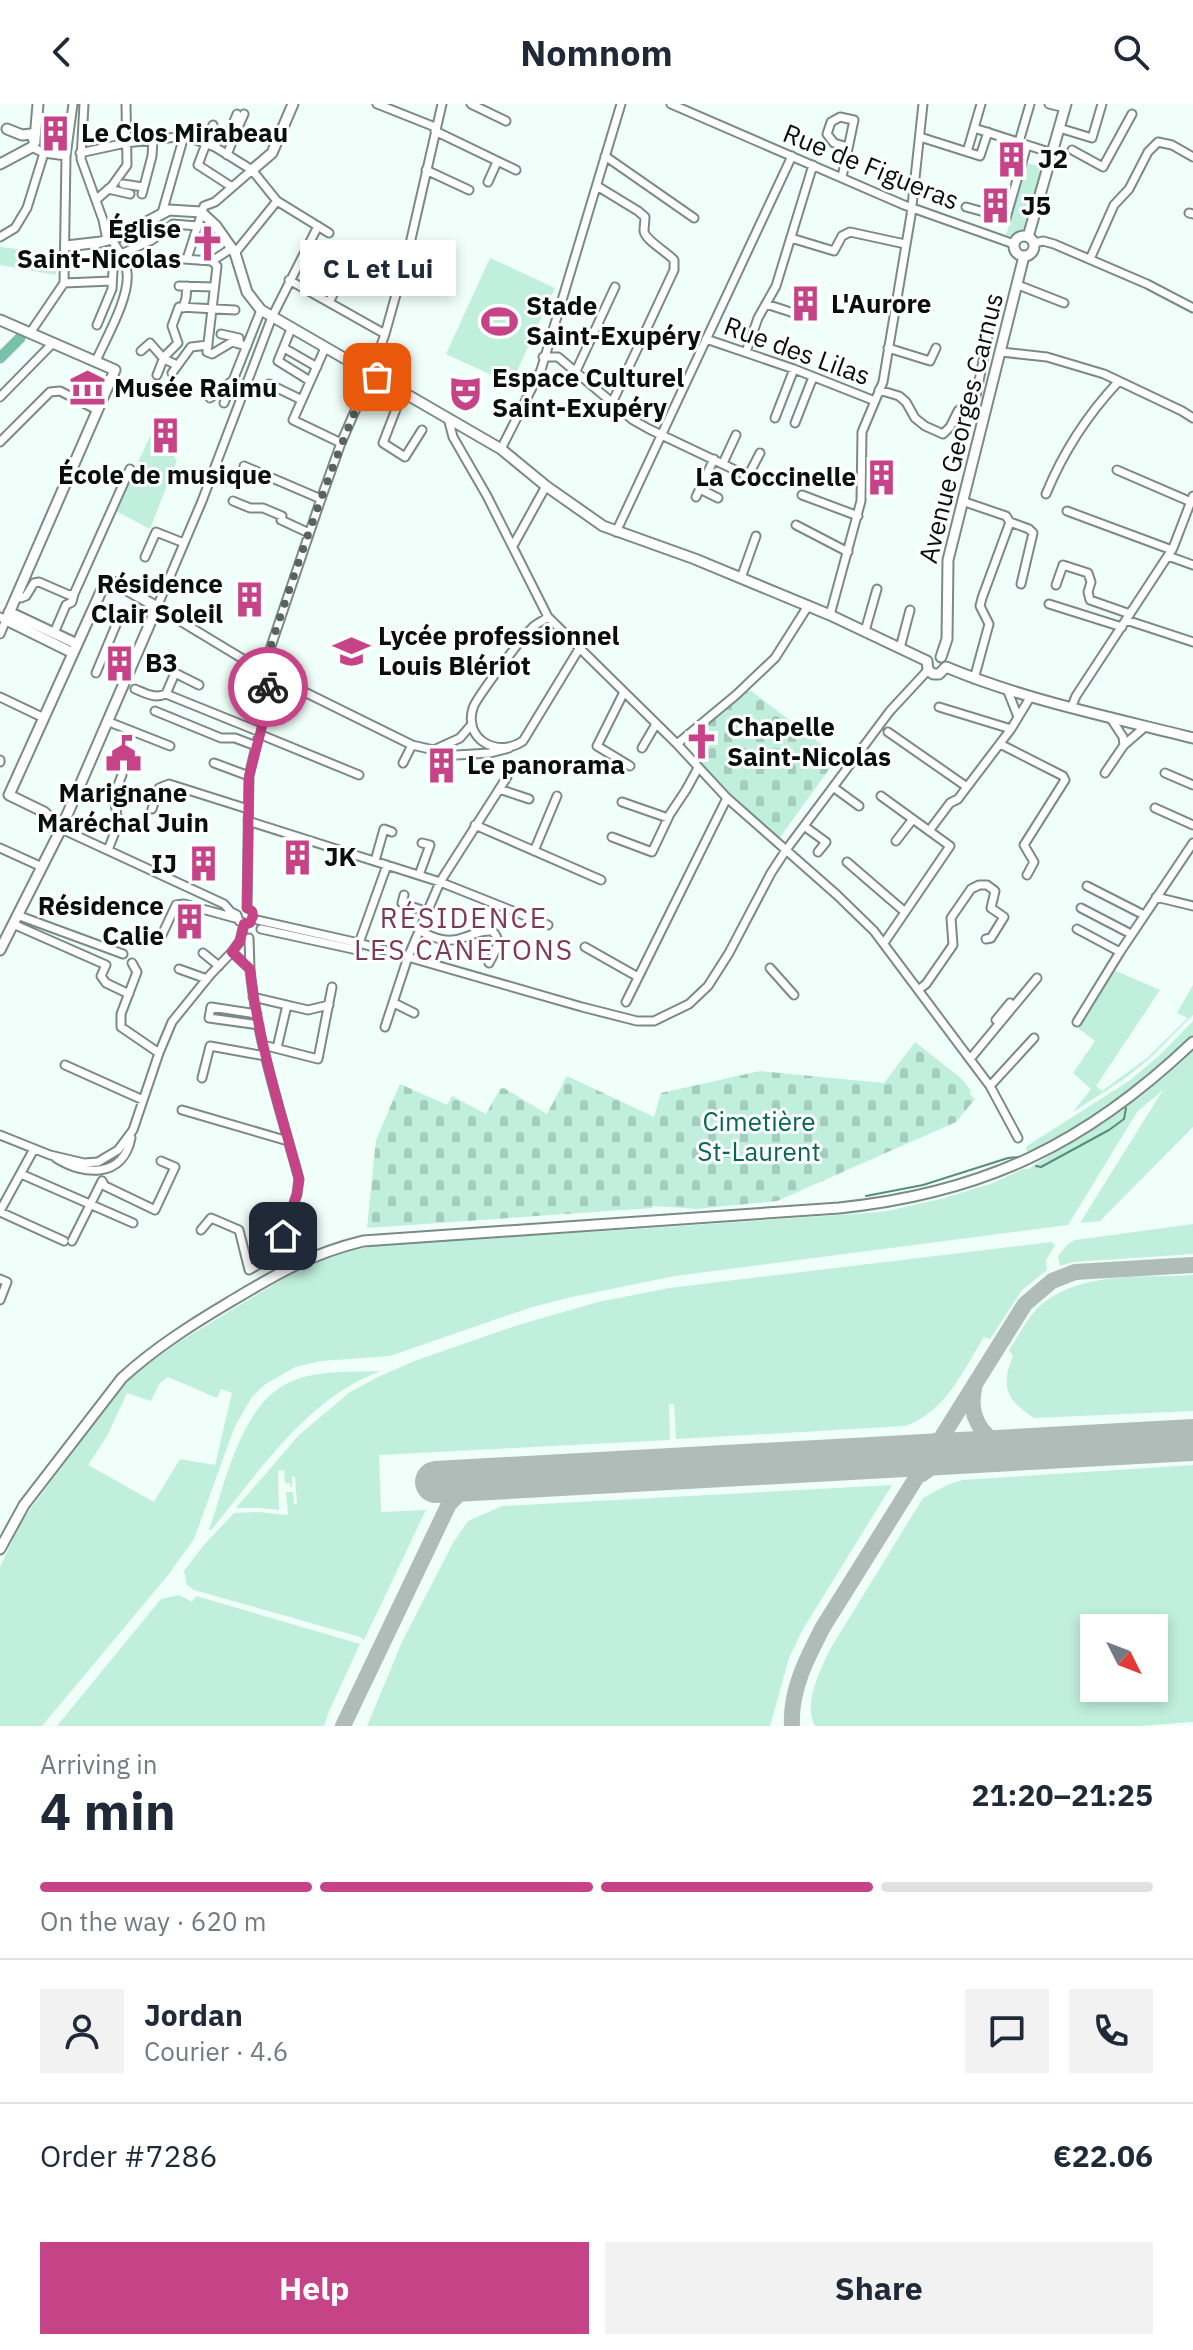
<!DOCTYPE html>
<meta charset="utf-8">
<style>
:root{--surface:#fff;--page:#f2f2f3;--text:#1f2937;--muted:#747a83;--line:#e0e1e3;--accent:#c64388}
body{margin:0;font-family:"IBM Plex Sans",sans-serif;background:var(--page);color:var(--text);height:100vh;display:flex;flex-direction:column;font-size:30px;white-space:nowrap}
*{box-sizing:border-box;margin:0}
p{font-size:26px;color:var(--muted)}
.icon{flex:none;width:44px;height:44px;fill:none;stroke:currentColor;stroke-width:2;stroke-linecap:round;stroke-linejoin:round}
.map{position:relative;height:1622px;overflow:hidden}
.panel{display:flex;flex-direction:column;background:var(--surface);flex:1}
.panel>*{flex:none}
.needle{width:52px;rotate:132deg}
.fabs{position:absolute;left:1080px;top:1510px;display:grid;gap:16px}
.fabs a{display:grid;place-items:center;width:88px;height:88px;border-radius:0px;background:var(--surface);box-shadow:0 4px 12px #0003;font-size:40px}
.pin{position:absolute;display:grid;place-items:center;width:68px;height:68px;color:#fff;margin:-34px;border-radius:16px;box-shadow:0 4px 12px #0006}
.courier{position:absolute;display:grid;place-items:center;width:80px;height:80px;margin:-40px;border:6px solid #c64388;border-radius:50%;background:#fff;color:#222;box-shadow:0 2px 10px #0007}
.bubble{position:absolute;height:56px;border-radius:0px;background:var(--surface);box-shadow:0 4px 12px #0003;font-size:26px;font-weight:700;line-height:56px;text-align:center}
.overview em{font-style:normal;font-weight:700}
.overview div{display:flex;flex-direction:column-reverse}
.overview{display:flex;align-items:center;justify-content:space-between;height:136px;padding:0 40px}
h1{font-size:52px;font-weight:700;line-height:60px}
.bar{display:grid;grid-template-columns:repeat(4,1fr);gap:12px 8px;align-content:center;height:96px;padding:0 40px}
.bar i{height:10px;border-radius:6px;background:var(--line)}
.bar .current{background:var(--accent)}
.bar p{grid-column:span 4}
.line{display:flex;align-items:center;gap:20px;padding:0 40px;border-top:2px solid var(--line)}
.line div{flex:1}
.round{display:grid;place-items:center;flex:none;width:84px;height:84px;border-radius:0px;background:var(--page)}
.action{display:flex;gap:16px;margin-top:auto;padding:16px 40px}
.action a{flex:1;height:92px;border-radius:0px;background:var(--accent);color:#fff;font-size:32px;font-weight:700;line-height:92px;text-align:center}
.action a+a{background:var(--page);color:var(--text)}
header{display:flex;justify-content:space-between;align-items:center;height:104px;padding:0 40px;background:var(--surface);font-size:36px;font-weight:700}
.map>svg:first-child{display:block}
</style>
<header><svg class="icon" aria-label="back" viewBox="0 0 24 24"><path d="M15 5l-7 7 7 7"/></svg>Nomnom<svg class="icon" aria-label="search" viewBox="0 0 24 24"><circle cx="10" cy="10" r="6"/><path d="M15 15l6 6"/></svg></header>
<div class="map">
<svg width="1193" height="1622" viewBox="0 0 1193 1622">
<defs>
<pattern id="cemetery-stones" width="16" height="16" patternUnits="userSpaceOnUse" patternTransform="scale(2)"><rect width="16" height="16" fill="#c0efde"/><path d="M2 7V4a2 2 0 0 1 4 0v3zM10 15v-3a2 2 0 0 1 4 0v3z" fill="#a4ccbd"/></pattern>
</defs>
<rect width="100%" height="100%" fill="#f0fff9"/>
<path fill="#c0efde" fill-rule="evenodd" d="M1027 59 1042 63 1024 127 1012 132 1006 131Z
M0 143 59 150V163L55 171 0 161Z
M490 154 555 184 511 280 446 250Z
M150 332 178 344 174 354 177 356 150 425 116 407Z
M1114 866 1160 886 1096 982 1102 987 1147 954 1188 914 1177 909 1193 881V911L1150 954 1124 975 1073 1008 1091 985 1073 969 1095 937 1078 924Z
M1193 917V932C1144 980 1090 1019 1029 1050L1026 1045 1027 1042 1129 977 1160 951Z
M1193 947V1023L1100 1117 1080 1119 1163 986 1137 1008 1068 1121 675 1172 567 1194 529 1204 390 1252 321 1257 295 1263 264 1281 252 1293 235 1322 194 1435 168 1471 42 1622H0V1463L22 1416 120 1285 141 1265 179 1238 296 1167 341 1149 383 1140 638 1125 882 1108 941 1095 993 1079 1023 1065H1029L1040 1057C1096 1026 1147 992 1193 947ZM168 1273 217 1294 221 1285 232 1289 215 1361 180 1355 154 1398 88 1361 107 1332 127 1289 151 1297 159 1280Z
M1193 1120V1150L1073 1158 1060 1162 1058 1152 1068 1140 1075 1136Z
M1051 1138 1055 1141 1046 1156 1047 1166 1022 1186 990 1235 984 1233C962 1268 947 1306 906 1322L676 1335 674 1300H669L670 1336 379 1351 381 1408 426 1406 364 1536 360 1533 194 1486 187 1481 184 1467 203 1442 234 1409 258 1408 288 1411 286 1388H293L294 1400H297L295 1373H292V1383H290V1379H285L284 1366 278 1367 279 1406 259 1404H236L299 1331 350 1288 380 1272 417 1256 515 1222 598 1198 669 1184Z
M1193 1171V1307L1034 1314C1007 1296 1000 1284 1013 1252L1009 1246C1019 1231 1028 1212 1042 1200 1082 1167 1144 1174 1193 1171Z
M381 1267C308 1293 259 1368 211 1426H209C226 1378 240 1301 290 1278 317 1266 352 1268 381 1267Z
M1193 1361V1618L1141 1622H815C803 1599 819 1570 829 1547L923 1394 949 1380 963 1376ZM1154 1524V1584H1094V1524Z
M892 1381 803 1525 789 1554 770 1622H367L402 1538 453 1439 468 1417 502 1402Z
M179 1491 192 1498 196 1492 360 1540 330 1605 324 1622H57L161 1495Z"/>
<path fill="url(#cemetery-stones)" d="M750 586 838 653 776 739 693 657 707 621Z
M915 938 962 975 971 987 970 990 975 995 956 1018 777 1097 697 1105 654 1102 652 1104 367 1124 376 1036 400 980 447 1001 452 992 486 1010 500 985 504 984 547 1010 567 972 654 1013 661 989 760 967 884 979Z"/>
<g fill="none" stroke-linecap="round" stroke-linejoin="round">
<path stroke="#588c7b" stroke-width="2" d="M1036 1062 1041 1063 1109 1026 1124 1015 1126 1004
M866 1092 923 1081 1008 1054 1019 1053"/>
<path stroke="#7ac1aa" stroke-width="11" d="M0 254 20 234"/>
<path stroke="#b0bcb7" stroke-width="16" d="M974 1285C967 1317 988 1343 1021 1346
M901 1353 915 1349 935 1337
M922 1370 940 1357 969 1349
M343 1622 449 1400 466 1383 494 1375
M792 1622C790 1586 807 1554 823 1523L1025 1200 1052 1177 1075 1168 1193 1161"/>
<path stroke="#b0bcb7" stroke-width="42" d="M436 1378 1193 1336"/>
<defs>
<path id="street" d="M84 0 81 55 103 116 107 136
M377 0 435 23
M471 0 506 17
M671 0 904 101 1014 140
M1049 0 1065 4
M213 21 198 61 232 83
M974 24 1052 49
M1059 24 1092 34 1102 0
M435 27 516 66
M235 30 244 10
M920 33 980 52 988 28
M1019 38 1030 0
M32 43 44 49 66 52
M1072 46 1103 63 1132 10
M967 48 981 0
M80 49 126 39 185 32 215 43 252 66 277 97 235 149
M227 51 235 30 232 22 237 10
M605 52 694 114
M426 66 469 86
M842 73 854 16 840 13 831 18 827 30 834 39 848 43
M488 78 497 58
M123 80 143 83
M597 82 638 107 645 113C645 118 644 122 644 127 645 136 667 148 674 156V166L612 299
M108 85 130 90
M142 90 152 52 153 36
M97 95 112 82 127 61 126 0
M277 97 329 129
M966 103 1006 114 1027 41
M162 109 184 32
M1189 109 1193 110
M318 122 272 213 202 397 157 503 266 569 412 641 456 651 490 649 509 644
M0 133 15 124 27 104 44 49
M791 134 834 147 842 132 850 128 905 140
M1034 139 1043 137 1054 140 1147 180 1193 204
M121 150 152 136 173 120 197 122
M184 155 212 157 217 162 207 248 212 250 232 238 247 242
M187 155 204 102 215 98 252 66
M1090 155 1114 101 1129 85 1148 48 1158 38 1172 41 1193 53
M212 157 232 144
M289 176 385 230
M64 179 112 177
M1018 181 1064 199
M179 182 213 183
M329 198 342 174
M766 200 803 212
M183 204 186 194 187 182
M97 221 112 185 113 167
M291 225 278 257 310 277
M30 229 64 179 66 52 73 0
M221 230 239 234V240
M706 235 794 265 875 297
M284 244 317 263
M325 244 293 316 341 339
M888 244 930 257 936 244
M141 247 150 239 164 255 177 261
M746 248 758 214 776 182 813 61
M1001 248 1047 253 1104 270 1182 307 1193 314
M543 253H558L633 316 649 325 754 375
M96 257C106 234 130 193 127 169 126 156 118 145 111 135
M576 267 615 183
M172 269 191 243 208 241
M157 271 164 253 178 239 172 222 179 203 235 206
M269 280 302 296
M879 286 899 292 906 298 915 314 925 322 943 330 950 323 958 307 976 292 989 227
M403 287 383 339 405 353 422 326
M0 293 53 239
M210 294 232 277
M224 299 261 206
M448 314 453 333 487 392 548 513 677 640 727 694 837 791 874 827 990 982 1018 1034
M775 314 794 265
M795 319 813 273
M0 338 50 288 60 287 97 306
M501 345 541 266 621 0
M723 359 736 331
M244 362 321 395
M1117 366 1191 398
M748 372 760 349
M700 385 718 394
M1046 390C1064 346 1087 311 1119 277
M802 391 858 412
M696 393 714 355
M233 397 250 404H263L282 412 281 416 309 429
M962 397 1006 412 1010 418 982 494 980 502 989 520 974 575
M1067 407 1172 446
M1010 418 1029 425 1033 429 1021 480
M796 421 848 448
M616 428 792 52
M514 440 546 382
M1168 452 1193 461
M145 453 156 428 184 439
M741 474 756 432
M1056 481 1063 461 1088 469 1091 478 1088 488 1090 496 1130 510
M16 493 21 494 26 492 34 479 39 478 69 491 74 490 130 365
M1049 500 1122 523
M93 505 118 516 96 569
M830 511 861 397 862 328 883 278 911 111 923 0
M0 513 6 516 0 530
M548 513C543 517 537 519 532 524 523 532 476 594 473 604 463 636 498 654 523 637L579 545
M1126 516 1193 538
M865 527 877 485
M54 529 66 501 72 498 74 490
M900 544 910 506
M135 585C145 589 154 595 166 590L175 569 199 581
M1007 585 1018 613
M624 588 597 642 630 662
M166 590 260 628
M0 593 44 614
M939 603 1011 625
M1071 604 1076 592 1173 444 1193 392
M155 607 221 634H235L256 642
M1110 613 1123 633 1124 641
M109 618 170 642
M888 628 967 683
M259 630 359 671
M677 640 736 591 775 554 808 502
M1000 640 1063 672 1065 676 1024 741 1034 758 1027 771
M642 644 656 620
M436 645 460 634 472 620
M0 656V658
M214 659 249 672
M403 659 412 641
M1105 669 1124 641 1146 622
M1165 669 1193 681
M833 683 859 702
M499 685 529 695
M881 692 950 742 884 839
M622 698 668 714
M1155 704 1193 721
M152 705 159 684 169 680 248 705
M248 717 440 778 548 821
M475 721 601 776
M804 722 826 738 818 748
M66 727 224 800 231 808 237 811 239 817 246 820
M929 727 950 699 958 695 967 683 1011 625 1031 592
M612 733 652 748 670 710 686 686 698 664
M896 737 913 715
M0 744 42 763
M108 746 118 720 114 691 122 671
M534 747 557 692
M375 757 384 725 392 728
M847 758 905 808
M419 771 430 741 422 739
M1087 782 1144 811
M404 791 402 799 427 808
M1156 793 1193 802
M247 804 249 672 268 592 266 557 321 395 341 339 371 270 385 230 409 144 442 0
M1081 804 1131 830
M17 811 123 850
M253 815 359 839 582 903 637 917H654L689 900 708 882 729 849 771 769 786 746 890 607 928 566
M13 820 106 861 101 872 106 879 129 890
M261 825 357 846
M1077 825 1120 848
M419 826C434 835 449 840 465 833 475 830 481 826 492 827 503 836 495 848 489 859
M249 834 250 865
M160 835 176 801 184 800 235 814
M359 839 387 761
M585 843 638 873
M203 849 219 862
M132 859 137 868 121 910V923L159 949
M770 864 794 891
M179 865 207 875
M918 886 926 880 953 841 951 814 971 785 979 781H987L995 787 991 804 1004 813 991 834 986 835
M253 893 308 906 329 901
M626 898 727 694
M394 899 414 909
M257 910 211 903 209 914 259 921
M996 916 1010 899
M1077 918 1120 848 1193 739
M385 923 408 853 440 778 507 673
M263 941 318 955 332 883
M277 944 287 901
M970 955 1037 874
M65 961 143 996
M202 974 210 942 265 952
M990 982 1034 934
M182 1006 288 1037
M0 1031 50 1051 84 1059 98 1058 118 1046 133 1026 159 949 172 918 210 871 232 848 240 837 244 820
M56 1054C84 1072 123 1074 131 1034
M21 1070 133 1119
M102 1077 105 1082 155 1106 175 1063 161 1057
M0 1107 34 1045
M0 1108 64 1137
M201 1126 211 1114 239 1126 249 1166 277 1150 297 1090 299 1075C280 1005 257 937 250 865L232 848
M72 1137 102 1077
M0 1175 7 1178 0 1196"/>
<path id="secondary" d="M35 35 38 0
M0 60 32 43 35 38 31 30 22 31 7 25
M252 66 272 49 293 0
M1014 142a10 10 0 1 1 20 0a10 10 0 1 1-20 0Z
M1028 133 1066 0
M66 142 101 138 121 132 169 106 201 108 216 122 235 149 247 188 261 206 501 345 546 382 603 422 695 455 830 511 927 557
M0 216 115 266 6 516 73 549
M9 508 77 540
M941 553 947 535 948 456 1024 152
M927 557 928 566 933 570H939L946 563
M946 563C1025 596 1110 613 1193 634
M9 691 103 483 106 479 113 478 157 503 64 718
M9 691 44 708 56 720 55 725 59 729
M0 846 59 729
M0 1445 24 1401 122 1274C155 1244 191 1221 228 1199 275 1171 309 1150 363 1137L839 1104C985 1089 1087 1039 1193 938"/>
</defs>
<use href="#street" stroke="#7a8a84" stroke-width="11"/>
<use href="#secondary" stroke="#7a8a84" stroke-width="13"/>
<use href="#street" stroke="#fff" stroke-width="7"/>
<use href="#secondary" stroke="#fff" stroke-width="9"/>
</g>
<g fill="none" stroke-linecap="round" stroke-linejoin="round">
<path stroke="#5a6360" stroke-width="8" stroke-dasharray="0 14.4" d="M268 583 266 557C297 460 330 363 371 270L377 273"/>
<path stroke="#c64388" stroke-width="10" d="M268 583 264 615 249 672 247 804 252 807 253 812 250 819 244 820 240 837 232 848 250 865C258 937 280 1005 299 1075L297 1090 283 1132"/>
</g>
<defs>
<symbol id="building-bare" viewBox="-9 -9 18 18"><path d="M-4-6H4V6H1V3H-1V6H-4ZM-2.5-4.3h1.7v1.8h-1.7ZM.8-4.3h1.7v1.8H.8ZM-2.5-1h1.7V.8h-1.7ZM.8-1h1.7V.8H.8Z" fill="#c64388" stroke="#fff" stroke-width="2.5" paint-order="stroke"/></symbol>
<symbol id="church-bare" viewBox="-9 -9 18 18"><path d="M-1.2-6h2.4v3.5h3.3v2.4h-3.3V6h-2.4V-.1h-3.3v-2.4h3.3Z" fill="#c64388" stroke="#fff" stroke-width="2.5" paint-order="stroke"/></symbol>
<symbol id="stadium-bare" viewBox="-9 -9 18 18"><path d="M0-5a6.5 5 0 1 0 0 10a6.5 5 0 1 0 0-10ZM-3.5-1.8h7v3.6h-7Z" fill="#c64388" stroke="#fff" stroke-width="2.5" paint-order="stroke"/></symbol>
<symbol id="museum-bare" viewBox="-9 -9 18 18"><path d="M0-6L6-3V-2H-6V-3ZM-5-1h2V3h-2ZM-1-1h2V3h-2ZM3-1h2V3H3ZM-6 4H6V6H-6Z" fill="#c64388" stroke="#fff" stroke-width="2.5" paint-order="stroke"/></symbol>
<symbol id="theatre-bare" viewBox="-9 -9 18 18"><path d="M-5-5.5Q0-4 5-5.5V0Q5 5 0 6Q-5 5-5 0ZM-3.3-2.5H-1v1.5H-3.3ZM1-2.5H3.3v1.5H1ZM-2.8 1Q0 5.5 2.8 1Z" fill="#c64388" stroke="#fff" stroke-width="2.5" paint-order="stroke"/></symbol>
<symbol id="school-bare" viewBox="-9 -9 18 18"><path d="M0-5L7-2L0 1L-7-2ZM-4 1L0 2.5L4 1V4Q0 6-4 4Z" fill="#c64388" stroke="#fff" stroke-width="2.5" paint-order="stroke"/></symbol>
<symbol id="civic-bare" viewBox="-9 -9 18 18"><path d="M-.6-6.5H3V-4.5H.6V-3L4-1V1h2V6H-6V1h2V-1L-.6-3ZM-1.2 2.5V6h2.4V2.5Z" fill="#c64388" stroke="#fff" stroke-width="2.5" paint-order="stroke"/></symbol>
</defs>
<g fill-rule="evenodd">
<use href="#building-bare" x="30" y="4" width="51" height="51"/>
<use href="#building-bare" x="986" y="30" width="51" height="51"/>
<use href="#building-bare" x="970" y="76" width="51" height="51"/>
<use href="#church-bare" x="182" y="114" width="51" height="51"/>
<use href="#building-bare" x="780" y="174" width="51" height="51"/>
<use href="#stadium-bare" x="474" y="192" width="51" height="51"/>
<use href="#museum-bare" x="62" y="258" width="51" height="51"/>
<use href="#theatre-bare" x="440" y="264" width="51" height="51"/>
<use href="#building-bare" x="140" y="306" width="51" height="51"/>
<use href="#building-bare" x="856" y="348" width="51" height="51"/>
<use href="#building-bare" x="224" y="470" width="51" height="51"/>
<use href="#school-bare" x="326" y="522" width="51" height="51"/>
<use href="#building-bare" x="94" y="534" width="51" height="51"/>
<use href="#church-bare" x="676" y="612" width="51" height="51"/>
<use href="#civic-bare" x="98" y="624" width="51" height="51"/>
<use href="#building-bare" x="416" y="636" width="51" height="51"/>
<use href="#building-bare" x="272" y="728" width="51" height="51"/>
<use href="#building-bare" x="178" y="734" width="51" height="51"/>
<use href="#building-bare" x="164" y="792" width="51" height="51"/>
</g>
<g text-anchor="middle" stroke-width="6" stroke-linejoin="round" paint-order="stroke">
<g font-size="26" font-weight="bold" fill="#090f0d" stroke="#fff" text-anchor="start">
<text x="81" y="38">Le Clos Mirabeau</text>
<text x="1038" y="64">J2</text>
<text x="1021" y="111">J5</text>
<text x="181" y="134" text-anchor="end">Église<tspan x="181" dy="30">Saint-Nicolas</tspan></text>
<text x="831" y="209">L'Aurore</text>
<text x="526" y="211">Stade<tspan x="526" dy="30">Saint-Exupéry</tspan></text>
<text x="492" y="283">Espace Culturel<tspan x="492" dy="30">Saint-Exupéry</tspan></text>
<text x="114" y="293">Musée Raimu</text>
<text x="165" y="380" text-anchor="middle">École de musique</text>
<text x="856" y="382" text-anchor="end">La Coccinelle</text>
<text x="223" y="489" text-anchor="end">Résidence<tspan x="223" dy="30">Clair Soleil</tspan></text>
<text x="378" y="541">Lycée professionnel<tspan x="378" dy="30">Louis Blériot</tspan></text>
<text x="145" y="568">B3</text>
<text x="727" y="632">Chapelle<tspan x="727" dy="30">Saint-Nicolas</tspan></text>
<text x="467" y="670">Le panorama</text>
<text x="123" y="698" text-anchor="middle">Marignane<tspan x="123" dy="30">Maréchal Juin</tspan></text>
<text x="324" y="762">JK</text>
<text x="177" y="769" text-anchor="end">IJ</text>
<text x="164" y="811" text-anchor="end">Résidence<tspan x="164" dy="30">Calie</tspan></text>
</g>
<g font-size="26" fill="#090f0d" stroke="#fff">
<text transform="translate(871 63) rotate(22)" y="9">Rue de Figueras</text>
<text transform="translate(797 247) rotate(20)" y="9">Rue des Lilas</text>
<text transform="translate(961 324) rotate(-76)" y="9">Avenue Georges Carnus</text>
</g>
<g font-size="26" fill="#066752" stroke="#fff">
<text x="759" y="1027">Cimetière<tspan x="759" dy="30">St-Laurent</tspan></text>
</g>
<g font-size="28" letter-spacing="2" fill="#7c3a5a" stroke="#fff">
<text x="464" y="824">RÉSIDENCE<tspan x="464" dy="32">LES CANETONS</tspan></text>
</g>
</g>
</svg>
<div class="fabs">
<a><svg class="needle" viewBox="-14 -14 28 28"><path d="M0-13l5 13h-10z" fill="#e53935"/><path d="M0 13l5-13h-10z" fill="#747a83"/></svg></a>
</div>
<div class="pin" style="left:377px;top:273px;background:#ea580c"><svg class="icon" aria-label="bag" viewBox="0 0 24 24"><path d="M5 8h14l-1 12H6zM9 8a3 3 0 0 1 6 0"/></svg></div>
<div class="pin" style="left:283px;top:1132px;background:#1f2937"><svg class="icon" aria-label="home" viewBox="0 0 24 24"><path d="M3 11l9-7 9 7M6 9v11h12V9"/></svg></div>
<div class="courier" style="left:268px;top:583px"><svg class="icon" aria-label="bike" viewBox="0 0 24 24"><circle cx="6" cy="16" r="4"/><circle cx="18" cy="16" r="4"/><path d="M6 16l4-8h5l3 8M10 8l3 8H6M13 5h3"/></svg></div>
<div class="bubble" style="left:300px;top:136px;width:156px">C L et Lui</div>
</div>
<section class="panel">
<div class="overview"><div><h1>4 min</h1><p>Arriving in</p></div><em>21:20–21:25</em></div>
<div class="bar"><i class="current"></i><i class="current"></i><i class="current"></i><i></i><p>On the way · 620 m</p></div>
<div class="line" style="height:144px"><a class="round"><svg class="icon" aria-label="person" viewBox="0 0 24 24"><circle cx="12" cy="8" r="4"/><path d="M4 21q1-7 8-7t8 7"/></svg></a><div><b>Jordan</b><p>Courier · 4.6</p></div><a class="round"><svg class="icon" aria-label="chat" viewBox="0 0 24 24"><path d="M4 5h16v11H9l-5 4z"/></svg></a><a class="round"><svg class="icon" aria-label="phone" viewBox="0 0 24 24"><path d="M5 4h4l2 5-3 2q2 4 5 5l2-3 5 2v4C11 20 4 13 5 4z"/></svg></a></div>
<div class="line" style="height:104px"><div>Order #7286</div><b>€22.06</b></div>
<div class="action"><a>Help</a><a>Share</a></div>
</section>
